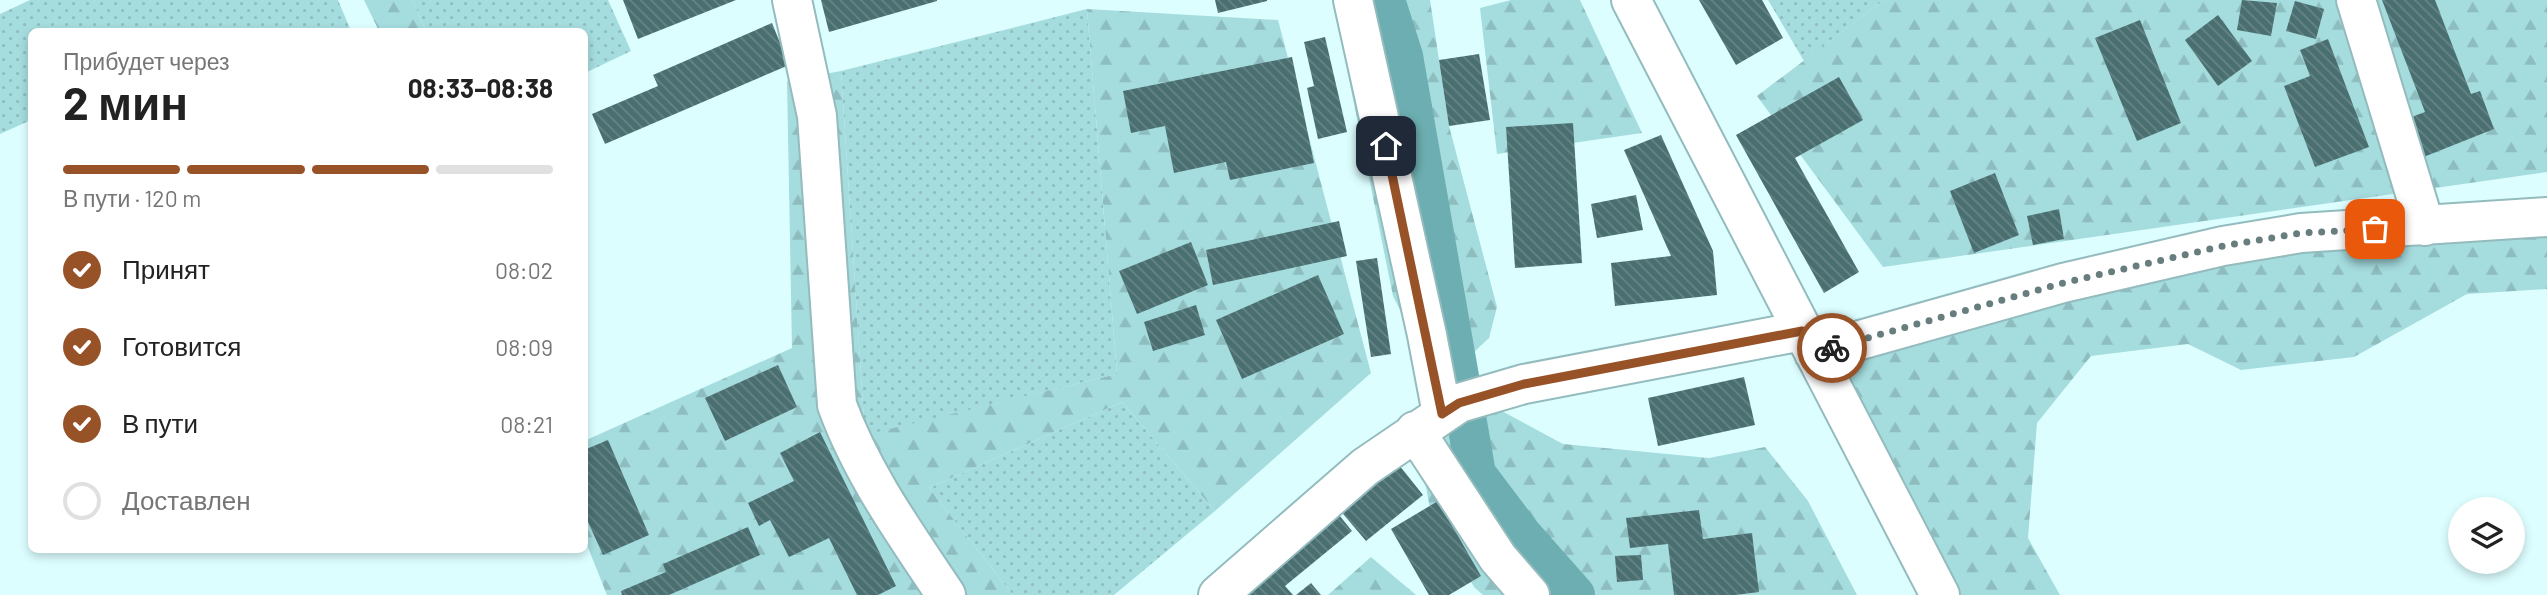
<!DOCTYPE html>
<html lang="ru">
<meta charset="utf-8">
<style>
:root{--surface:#fff;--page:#f2f2f2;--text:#222;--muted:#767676;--line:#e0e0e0;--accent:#985228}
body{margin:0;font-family:Barlow,sans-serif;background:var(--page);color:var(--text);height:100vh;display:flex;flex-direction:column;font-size:26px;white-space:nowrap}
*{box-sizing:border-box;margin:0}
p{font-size:23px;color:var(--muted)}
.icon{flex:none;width:38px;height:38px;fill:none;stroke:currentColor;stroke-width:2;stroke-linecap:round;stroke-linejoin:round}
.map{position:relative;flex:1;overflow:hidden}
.panel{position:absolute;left:28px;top:28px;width:560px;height:525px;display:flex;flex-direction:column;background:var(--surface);border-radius:10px;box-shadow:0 4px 10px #0003}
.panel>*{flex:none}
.tools{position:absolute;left:2448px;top:497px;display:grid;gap:14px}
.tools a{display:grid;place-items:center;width:77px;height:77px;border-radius:50%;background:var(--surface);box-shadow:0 4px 10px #0003;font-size:35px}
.pin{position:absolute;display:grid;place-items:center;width:60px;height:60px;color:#fff;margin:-30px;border-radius:14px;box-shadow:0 4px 10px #0006}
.courier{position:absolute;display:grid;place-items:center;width:70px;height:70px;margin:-35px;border:5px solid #985228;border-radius:50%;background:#fff;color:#222;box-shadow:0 2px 9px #0007}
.head em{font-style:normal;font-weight:700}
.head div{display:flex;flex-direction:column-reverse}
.head{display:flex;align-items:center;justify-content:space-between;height:119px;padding:0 35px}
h1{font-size:46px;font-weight:700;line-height:52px}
.bar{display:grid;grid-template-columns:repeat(4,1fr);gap:10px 7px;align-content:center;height:84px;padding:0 35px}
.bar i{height:9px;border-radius:5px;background:var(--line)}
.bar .selected{background:var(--accent)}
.bar p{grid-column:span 4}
ol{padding:0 35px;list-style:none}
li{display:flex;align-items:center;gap:21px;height:77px}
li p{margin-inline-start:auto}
li .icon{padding:7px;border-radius:50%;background:var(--accent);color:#fff;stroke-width:4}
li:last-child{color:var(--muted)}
li i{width:38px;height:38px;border:4px solid var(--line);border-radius:50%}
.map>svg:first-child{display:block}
</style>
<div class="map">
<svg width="2547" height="595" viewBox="0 0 2547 595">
<defs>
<pattern id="grass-dots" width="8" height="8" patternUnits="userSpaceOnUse" patternTransform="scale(1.75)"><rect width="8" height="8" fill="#a5dcde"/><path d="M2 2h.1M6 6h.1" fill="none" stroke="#8ebdbf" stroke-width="1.8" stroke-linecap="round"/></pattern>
<pattern id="forest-firs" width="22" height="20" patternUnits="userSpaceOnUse" patternTransform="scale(1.75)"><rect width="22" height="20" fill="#a5dcde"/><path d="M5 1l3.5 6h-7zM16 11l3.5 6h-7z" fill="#8ebdbf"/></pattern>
<pattern id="building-back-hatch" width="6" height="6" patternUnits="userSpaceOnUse" patternTransform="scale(1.75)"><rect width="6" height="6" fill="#4a6f71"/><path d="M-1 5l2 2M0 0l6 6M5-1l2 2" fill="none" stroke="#678486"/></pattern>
</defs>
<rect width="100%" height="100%" fill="#ddfeff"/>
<path fill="url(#grass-dots)" d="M30 0H338L351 31 32 32 31 120 0 134V14Z
M412 0H608L631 51 585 73 584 32 426 31Z
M1768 0H1884L1804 61Z
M1087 9 1117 374 865 436 841 71Z
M1122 402 1215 511 1114 595H1013L929 488Z"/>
<path fill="url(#forest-firs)" d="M364 0H412L426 31H379Z
M1333 0H1430L1449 126 1497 307 1489 338 1473 353 1461 360 1437 359 1414 338 1393 296Z
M1511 0H1580L1642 133 1497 154 1480 8Z
M1884 0H2547V172L1883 267 1757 96Z
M1087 9 1278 20 1371 373 1215 511 1122 402 929 488 1013 595H607L585 540 584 441 792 348 787 81 841 71 865 435 1117 374Z
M2547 201V289L2467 294 2354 357 2241 370 2188 344 2091 356 2037 423 2028 538 2060 595H1921L1793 335 2363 220Z
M1487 403 1563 444 1709 458 1765 447 1808 501 1857 595H1483L1474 587 1430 509 1421 459 1430 423Z
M1371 557 1416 595H1328Z"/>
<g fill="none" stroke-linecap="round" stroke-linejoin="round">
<path stroke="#6caeb1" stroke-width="40" d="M1385 0 1403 56 1476 474 1522 535 1575 595"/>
</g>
<path fill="url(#building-back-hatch)" d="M623 0H736L638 39Z
M821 0H937V1L829 32Z
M1215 0H1267V1L1218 13Z
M1699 0H1762L1783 38 1736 65Z
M2242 0 2277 3 2271 36 2237 30Z
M2382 0H2435L2471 94 2480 91 2494 129 2421 158 2406 119 2425 112Z
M2295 1 2324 9 2316 39 2286 31Z
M2218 15 2252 61 2218 86 2185 40Z
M2140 20 2181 123 2137 141 2095 38Z
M772 23 789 65 605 144 592 114 658 86 653 75Z
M1325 37 1347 132 1318 139 1307 88 1314 86 1304 42Z
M2328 39 2369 147 2315 167 2284 86 2310 76 2300 50Z
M1479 54 1490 120 1449 126 1439 60Z
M1292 57 1314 163 1230 180 1226 162 1174 173 1165 126 1131 133 1123 91Z
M1839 77 1863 120 1795 158 1859 272 1824 293 1736 135Z
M1573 123 1582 263 1515 268 1506 127Z
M1661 135 1713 251 1717 295 1615 306 1611 263 1671 256 1624 150Z
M1995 173 2019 235 1974 253 1950 191Z
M1636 195 1643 230 1597 238 1591 204Z
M2059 209 2064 239 2033 245 2027 216Z
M1339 221 1347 256 1213 285 1206 250Z
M1191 242 1208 285 1137 314 1119 271Z
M1377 258 1391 354 1371 357 1356 261Z
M1318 275 1344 334 1242 379 1216 320Z
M1196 305 1205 335 1153 351 1144 322Z
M778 365 797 407 725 441 705 398Z
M1744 377 1755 425 1658 446 1648 398Z
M820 432 896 586 878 595H857L829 538 789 557 770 520 759 526 748 503 794 481 780 453Z
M608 440 649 535 603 555 584 513V450Z
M1391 455 1423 495 1366 541 1333 502Z
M1438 501 1481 576 1449 595H1429L1391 529Z
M1335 510 1352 531 1285 586 1293 595H1234Z
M1699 510 1703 539 1752 533 1759 592 1735 595H1674L1668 544 1630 548 1626 518Z
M748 527 760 555 669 595H622L621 591 666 572 663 564Z
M1641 555 1643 580 1617 582 1615 556Z
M1311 583 1321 595H1296Z"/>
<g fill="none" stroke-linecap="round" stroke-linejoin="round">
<defs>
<path id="minor" d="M792 0 817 116 837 405C862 474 906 535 946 595
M1353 0 1427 335 1442 414
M1631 0 1940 595
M2356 0 2425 226
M1814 353 2063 283 2223 246 2301 233 2547 217
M1415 431 1498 558 1530 595
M1218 595 1365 467 1459 403 1524 384 1802 331"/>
</defs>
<use href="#minor" stroke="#94bbbd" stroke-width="42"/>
<use href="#minor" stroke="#fff" stroke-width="38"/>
</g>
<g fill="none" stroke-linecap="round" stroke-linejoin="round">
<path stroke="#677d7e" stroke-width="7" stroke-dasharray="0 12.6" d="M1832 348 2063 283 2223 246 2301 233 2375 229"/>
<path stroke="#985228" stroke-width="9" d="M1386 146 1442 414 1459 403 1524 384 1802 331 1814 353 1832 348"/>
</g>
</svg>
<div class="tools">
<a><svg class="icon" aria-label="layers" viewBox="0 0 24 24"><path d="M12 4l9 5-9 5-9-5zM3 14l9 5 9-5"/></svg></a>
</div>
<div class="pin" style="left:2375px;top:229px;background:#ea580c"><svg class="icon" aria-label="bag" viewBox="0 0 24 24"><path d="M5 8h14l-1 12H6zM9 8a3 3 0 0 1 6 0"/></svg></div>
<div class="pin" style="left:1386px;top:146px;background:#1f2937"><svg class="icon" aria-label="home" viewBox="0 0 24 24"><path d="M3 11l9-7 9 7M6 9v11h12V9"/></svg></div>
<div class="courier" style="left:1832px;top:348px"><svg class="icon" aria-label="bike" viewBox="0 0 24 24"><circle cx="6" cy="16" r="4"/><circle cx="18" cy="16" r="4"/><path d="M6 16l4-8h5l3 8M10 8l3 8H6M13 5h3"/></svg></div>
<section class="panel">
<div class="head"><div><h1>2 мин</h1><p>Прибудет через</p></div><em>08:33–08:38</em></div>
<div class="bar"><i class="selected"></i><i class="selected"></i><i class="selected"></i><i></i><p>В пути · 120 m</p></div>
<ol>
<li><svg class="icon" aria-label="check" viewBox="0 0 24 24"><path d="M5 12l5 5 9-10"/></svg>Принят<p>08:02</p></li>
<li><svg class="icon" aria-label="check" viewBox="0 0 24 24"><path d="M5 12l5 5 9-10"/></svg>Готовится<p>08:09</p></li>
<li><svg class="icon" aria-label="check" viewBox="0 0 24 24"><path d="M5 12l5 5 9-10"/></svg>В пути<p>08:21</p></li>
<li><i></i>Доставлен</li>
</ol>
</section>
</div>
